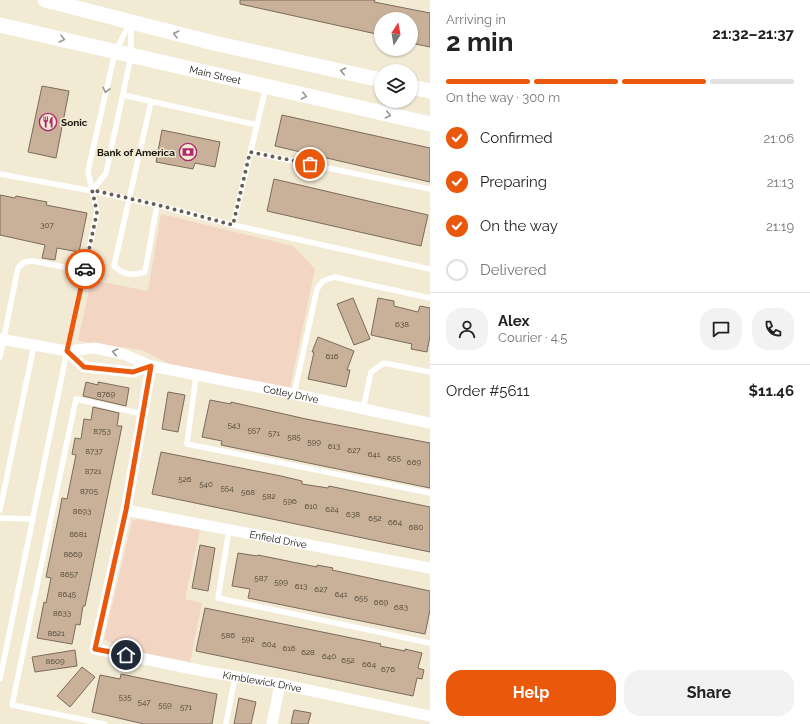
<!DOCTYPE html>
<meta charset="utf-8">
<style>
:root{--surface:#fff;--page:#f2f2f2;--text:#222;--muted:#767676;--line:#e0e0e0;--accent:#ea580c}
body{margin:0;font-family:Raleway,sans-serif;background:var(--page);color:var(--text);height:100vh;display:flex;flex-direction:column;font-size:15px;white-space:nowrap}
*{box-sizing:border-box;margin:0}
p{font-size:13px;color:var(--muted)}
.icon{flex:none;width:22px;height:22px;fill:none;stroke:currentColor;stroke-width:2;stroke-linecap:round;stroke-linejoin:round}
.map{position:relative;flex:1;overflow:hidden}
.panel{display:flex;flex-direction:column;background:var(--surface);width:380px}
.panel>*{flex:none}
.needle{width:26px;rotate:11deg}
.controls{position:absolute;left:374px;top:12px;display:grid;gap:8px}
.controls a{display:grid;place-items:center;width:44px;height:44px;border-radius:50%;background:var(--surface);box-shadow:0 1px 3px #0004;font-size:20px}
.pin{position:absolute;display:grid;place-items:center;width:34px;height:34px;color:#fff;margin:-17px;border:2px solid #fff;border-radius:50%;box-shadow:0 1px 4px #0007}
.courier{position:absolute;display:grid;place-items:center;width:40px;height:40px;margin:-20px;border:3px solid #ea580c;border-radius:50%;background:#fff;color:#222;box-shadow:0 1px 5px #0007}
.head em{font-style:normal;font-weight:700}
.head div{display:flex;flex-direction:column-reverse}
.head{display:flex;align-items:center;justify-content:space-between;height:68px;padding:0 16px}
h1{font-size:26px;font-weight:700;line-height:30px}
.bar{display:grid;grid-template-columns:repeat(4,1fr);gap:6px 4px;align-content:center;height:48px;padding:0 16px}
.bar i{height:5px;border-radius:3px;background:var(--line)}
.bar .on{background:var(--accent)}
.bar p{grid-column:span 4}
.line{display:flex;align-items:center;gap:10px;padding:0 16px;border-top:1px solid var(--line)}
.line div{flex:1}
.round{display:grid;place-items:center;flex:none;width:42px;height:42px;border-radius:16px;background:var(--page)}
ol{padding:0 16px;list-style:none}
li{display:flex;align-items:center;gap:12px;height:44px}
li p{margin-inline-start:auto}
li .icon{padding:4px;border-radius:50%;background:var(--accent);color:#fff;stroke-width:4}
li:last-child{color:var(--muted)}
li i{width:22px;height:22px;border:2px solid var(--line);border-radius:50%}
.action{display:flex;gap:8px;margin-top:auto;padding:8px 16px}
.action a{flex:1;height:46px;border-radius:16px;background:var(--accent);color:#fff;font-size:16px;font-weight:700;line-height:46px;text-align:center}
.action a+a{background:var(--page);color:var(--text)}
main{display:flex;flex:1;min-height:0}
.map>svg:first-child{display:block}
</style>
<main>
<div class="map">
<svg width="430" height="724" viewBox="0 0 430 724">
<rect width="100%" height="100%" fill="#f3ead4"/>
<path fill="#f3d5c4" d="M161 214 293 246 315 269 290 388 172 365 142 350 78 341 91 280 148 291Z
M138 519 200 530 185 599 202 603 190 662 117 647 104 639 132 521Z"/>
<path fill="#c8b198" stroke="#7a6b5b" d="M240 0H375L374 2 430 13V47L411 43V19H381V35L240 4Z
M42 86 69 91 56 158 28 152Z
M282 115 430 148V182L275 146Z
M162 130 220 142 215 167 195 163 193 169 156 162Z
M274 179 428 215 421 246 267 211Z
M0 195 15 198 16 196 47 202 46 205 87 213 79 252 57 248 55 260 42 258 45 245 0 235Z
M353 298 370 339 354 345 337 304Z
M378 298 394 301V306L418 312 420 306 430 308V336L427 352 411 349 412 344 371 335Z
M318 337 354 351 347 370H350L346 387 308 379 314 352H312Z
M86 382 98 385V382L129 388 126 406 83 396Z
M168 392 185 395 178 432 162 429Z
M210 400 231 404V402L306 419 430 443V488L221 445 222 441 202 437Z
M93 407 119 413 117 426H122L85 606H83L80 625 76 624 72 644 37 638 44 602 46 603 51 578 46 577 59 514 62 498 67 499 76 455 72 454 75 438 81 439 84 419 91 420Z
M161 452 281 476 302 481V484L328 488 329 486 430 507V552L152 494Z
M200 545 215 548 208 591 192 588Z
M238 553 257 556 258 555 317 567V565L333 568 332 570 430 591V610L425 634 248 598 250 589 232 586Z
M205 608 381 644 380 646 405 651V649L422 653 418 668 424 670 422 679 417 678 413 696 196 651Z
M75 650 77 666 35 672 32 657Z
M82 667 95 677 70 707 57 696Z
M121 674 217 694 212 724H144L92 712 100 675 120 679Z
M239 698 256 702 251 724H234Z
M294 710 311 713 308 724H291Z"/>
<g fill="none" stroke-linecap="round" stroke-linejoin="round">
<path stroke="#fff" stroke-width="5.5" d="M123 95 257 125
M151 102 114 266C124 275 132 276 145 272L157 205
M250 152 430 189
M0 174 92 191 157 205 233 225 266 87
M92 191 106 173 131 56V24
M233 225 430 269
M0 357 18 268 24 262 33 261 84 271
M196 376 187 444 430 493
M294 394 317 289 323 281 334 277 430 298
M363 409 371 372 384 363 430 372
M0 510 34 345
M0 518 33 519
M229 530 218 598 430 643
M0 679 67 351 97 212 88 171 115 52 130 23
M104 724 12 705 76 399 143 414
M226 724 235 677"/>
<g stroke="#fff" stroke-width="11">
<path id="s1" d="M0 339 67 351 95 348 123 354 151 366 294 394 430 423"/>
<path d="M67 351 84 367 133 372 151 366"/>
<path id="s2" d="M151 366 126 510 95 649 203 671 280 684 430 716"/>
<path id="s3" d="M126 510 430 568"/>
<path d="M272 724 280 684"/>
</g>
<g stroke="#fff" stroke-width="15">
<path d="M45 0 214 43 381 80"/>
<path id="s4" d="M0 25 430 124"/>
<path d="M411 87 430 91"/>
</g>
</g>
<defs><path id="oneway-chevron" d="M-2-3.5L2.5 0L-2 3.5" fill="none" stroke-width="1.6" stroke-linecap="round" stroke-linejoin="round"/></defs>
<g stroke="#979693">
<use href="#oneway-chevron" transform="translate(176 34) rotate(-166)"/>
<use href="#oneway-chevron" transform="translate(62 39) rotate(14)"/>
<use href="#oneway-chevron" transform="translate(343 71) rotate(-168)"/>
<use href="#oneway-chevron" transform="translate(106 90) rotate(103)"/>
<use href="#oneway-chevron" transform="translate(304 96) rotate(13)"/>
<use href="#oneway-chevron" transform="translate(388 115) rotate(13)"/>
<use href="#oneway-chevron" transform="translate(115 352) rotate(-168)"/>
</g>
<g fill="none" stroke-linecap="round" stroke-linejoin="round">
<path stroke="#656053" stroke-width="4" stroke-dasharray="0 7.2" d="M85 269 97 212 92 190 158 205 233 225 250 152 310 164"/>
<path stroke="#ea580c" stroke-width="5" d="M85 269 67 351 84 367 133 372 151 366 126 510 95 649 126 655"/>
</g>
<defs>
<symbol id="restaurant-ring" viewBox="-11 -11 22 22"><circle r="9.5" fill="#f3ead4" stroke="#af286c" stroke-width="1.5"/><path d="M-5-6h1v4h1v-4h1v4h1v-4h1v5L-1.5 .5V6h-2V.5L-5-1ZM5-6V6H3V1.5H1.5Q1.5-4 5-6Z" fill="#af286c"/></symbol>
<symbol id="bank-ring" viewBox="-11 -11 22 22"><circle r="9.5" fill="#f3ead4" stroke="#af286c" stroke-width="1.5"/><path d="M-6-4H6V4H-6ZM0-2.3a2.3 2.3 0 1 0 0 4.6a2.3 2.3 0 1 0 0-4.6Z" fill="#af286c"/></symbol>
</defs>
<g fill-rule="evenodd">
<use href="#restaurant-ring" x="38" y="112" width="20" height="20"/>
<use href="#bank-ring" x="178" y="142" width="20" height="20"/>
</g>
<g text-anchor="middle" stroke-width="3" stroke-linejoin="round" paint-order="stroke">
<g font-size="8" fill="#443c30">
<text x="47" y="228">307</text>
<text x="402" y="327">638</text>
<text x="332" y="359">616</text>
<text x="106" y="397">8769</text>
<text x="234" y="428">543</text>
<text x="254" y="433">557</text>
<text x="102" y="434">8753</text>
<text x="274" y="436">571</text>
<text x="294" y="440">585</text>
<text x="314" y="445">599</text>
<text x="334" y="449">613</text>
<text x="354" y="453">627</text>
<text x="94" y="454">8737</text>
<text x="374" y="457">641</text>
<text x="394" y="461">655</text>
<text x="414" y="465">669</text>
<text x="93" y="474">8721</text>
<text x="185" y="482">526</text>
<text x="206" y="487">540</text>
<text x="227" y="491">554</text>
<text x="89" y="494">8705</text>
<text x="248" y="495">568</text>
<text x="269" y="499">582</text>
<text x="290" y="504">596</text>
<text x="311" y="509">610</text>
<text x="332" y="512">624</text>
<text x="82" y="514">8693</text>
<text x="353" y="517">638</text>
<text x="375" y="521">652</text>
<text x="395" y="525">664</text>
<text x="416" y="530">680</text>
<text x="78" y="537">8681</text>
<text x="73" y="557">8669</text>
<text x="69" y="577">8657</text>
<text x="261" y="581">587</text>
<text x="281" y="585">599</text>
<text x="301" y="589">613</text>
<text x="321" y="592">627</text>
<text x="67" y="597">8645</text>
<text x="341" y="597">641</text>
<text x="361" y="601">655</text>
<text x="381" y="605">669</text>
<text x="401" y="610">683</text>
<text x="62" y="616">8633</text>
<text x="56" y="636">8621</text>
<text x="228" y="638">586</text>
<text x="248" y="642">592</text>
<text x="269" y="647">604</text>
<text x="289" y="651">616</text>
<text x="308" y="655">628</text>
<text x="329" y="659">640</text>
<text x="348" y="663">652</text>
<text x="55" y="664">8609</text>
<text x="369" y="667">664</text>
<text x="388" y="672">676</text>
<text x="125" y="700">535</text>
<text x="144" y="705">547</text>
<text x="165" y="708">559</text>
<text x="186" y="710">571</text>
</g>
<g font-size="10" fill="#18150e" stroke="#f3ead4">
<text dy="4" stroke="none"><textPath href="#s4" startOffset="221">Main Street</textPath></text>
<text dy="4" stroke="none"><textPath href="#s1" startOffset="298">Cotley Drive</textPath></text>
<text dy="4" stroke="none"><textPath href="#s3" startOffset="155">Enfield Drive</textPath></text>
<text dy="4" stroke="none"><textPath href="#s2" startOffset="459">Kimblewick Drive</textPath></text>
</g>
<g font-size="10" font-weight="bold" fill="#18150e" stroke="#f3ead4" text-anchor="start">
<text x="61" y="126">Sonic</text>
<text x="175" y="156" text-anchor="end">Bank of America</text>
</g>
</g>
</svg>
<div class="controls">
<a><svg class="needle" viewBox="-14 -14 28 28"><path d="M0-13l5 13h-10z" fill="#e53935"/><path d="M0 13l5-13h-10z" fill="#767676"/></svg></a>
<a><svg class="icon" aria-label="layers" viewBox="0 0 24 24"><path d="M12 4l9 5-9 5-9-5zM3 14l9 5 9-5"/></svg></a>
</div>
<div class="pin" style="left:310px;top:164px;background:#ea580c"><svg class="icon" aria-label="bag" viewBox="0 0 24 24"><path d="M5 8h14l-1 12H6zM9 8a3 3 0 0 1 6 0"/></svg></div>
<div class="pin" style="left:126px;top:655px;background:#1f2937"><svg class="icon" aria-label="home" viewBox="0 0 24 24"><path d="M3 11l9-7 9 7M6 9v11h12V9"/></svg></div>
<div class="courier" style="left:85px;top:269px"><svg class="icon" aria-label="car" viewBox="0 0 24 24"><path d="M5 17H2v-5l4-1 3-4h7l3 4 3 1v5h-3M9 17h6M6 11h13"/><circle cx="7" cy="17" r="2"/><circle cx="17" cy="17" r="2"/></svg></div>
</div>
<section class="panel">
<div class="head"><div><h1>2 min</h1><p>Arriving in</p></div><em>21:32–21:37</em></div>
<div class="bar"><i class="on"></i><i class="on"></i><i class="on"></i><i></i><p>On the way · 300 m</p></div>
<ol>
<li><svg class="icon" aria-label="check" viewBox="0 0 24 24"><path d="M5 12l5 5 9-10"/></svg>Confirmed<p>21:06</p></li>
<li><svg class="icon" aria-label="check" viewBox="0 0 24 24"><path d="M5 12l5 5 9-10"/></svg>Preparing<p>21:13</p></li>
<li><svg class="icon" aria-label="check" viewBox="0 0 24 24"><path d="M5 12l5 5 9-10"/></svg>On the way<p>21:19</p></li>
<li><i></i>Delivered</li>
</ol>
<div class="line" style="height:72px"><a class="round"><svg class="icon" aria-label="person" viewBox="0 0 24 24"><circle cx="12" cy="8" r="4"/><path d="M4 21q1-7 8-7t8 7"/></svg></a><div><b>Alex</b><p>Courier · 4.5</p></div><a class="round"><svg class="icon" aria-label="chat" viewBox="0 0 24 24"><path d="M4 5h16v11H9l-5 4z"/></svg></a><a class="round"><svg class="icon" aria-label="phone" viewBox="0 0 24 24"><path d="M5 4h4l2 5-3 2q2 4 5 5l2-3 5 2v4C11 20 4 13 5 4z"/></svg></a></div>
<div class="line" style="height:52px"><div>Order #5611</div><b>$11.46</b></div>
<div class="action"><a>Help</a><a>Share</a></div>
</section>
</main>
